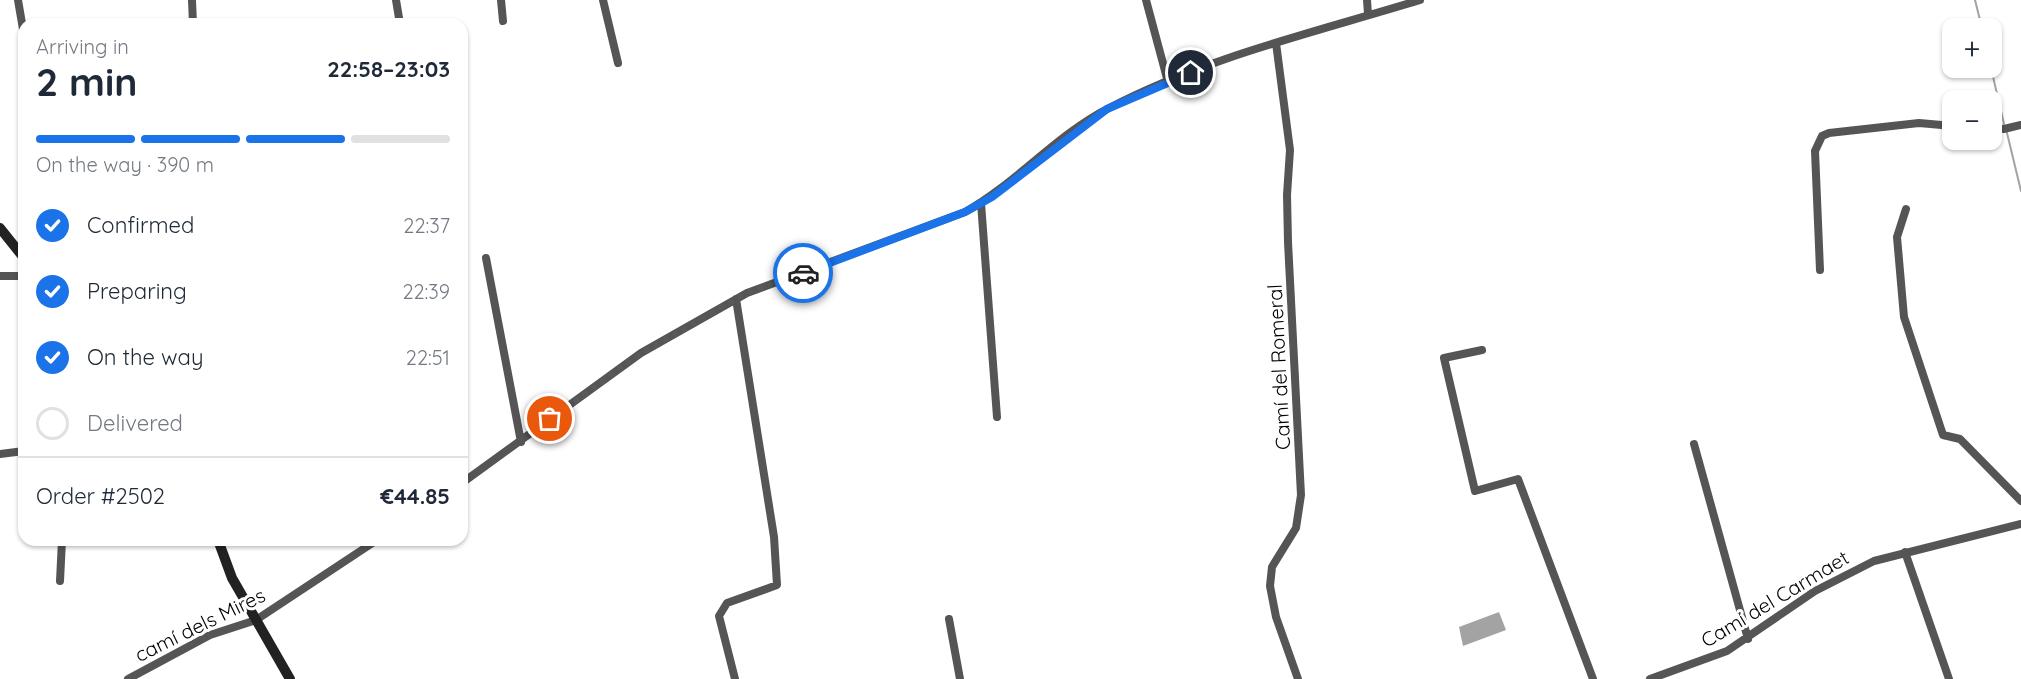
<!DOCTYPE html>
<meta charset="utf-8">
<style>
:root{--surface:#fff;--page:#f6f6f7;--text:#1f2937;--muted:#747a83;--line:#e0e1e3;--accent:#1a73e8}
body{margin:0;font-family:Quicksand,sans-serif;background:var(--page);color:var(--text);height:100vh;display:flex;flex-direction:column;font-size:22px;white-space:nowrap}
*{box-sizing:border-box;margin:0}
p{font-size:20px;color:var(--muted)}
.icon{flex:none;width:33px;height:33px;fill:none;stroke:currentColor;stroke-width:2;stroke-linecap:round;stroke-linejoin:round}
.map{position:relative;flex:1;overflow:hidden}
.side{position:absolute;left:18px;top:18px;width:450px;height:528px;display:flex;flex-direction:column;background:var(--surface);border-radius:18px;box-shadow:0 2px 4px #0004}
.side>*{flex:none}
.controls{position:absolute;left:1942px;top:18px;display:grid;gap:12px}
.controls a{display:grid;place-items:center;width:60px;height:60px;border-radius:12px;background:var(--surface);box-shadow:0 2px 4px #0004;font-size:30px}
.pin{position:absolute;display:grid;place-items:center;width:51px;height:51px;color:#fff;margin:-26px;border:3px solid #fff;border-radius:50%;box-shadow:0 2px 6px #0007}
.courier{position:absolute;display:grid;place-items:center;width:60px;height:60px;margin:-30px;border:4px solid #1a73e8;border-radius:50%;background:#fff;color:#222;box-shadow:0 2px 8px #0007}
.head em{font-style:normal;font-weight:700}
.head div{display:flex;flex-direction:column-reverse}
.head{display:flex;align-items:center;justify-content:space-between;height:102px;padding:0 18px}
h1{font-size:39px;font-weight:700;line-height:45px}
.bar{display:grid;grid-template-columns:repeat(4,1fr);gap:9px 6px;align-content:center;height:72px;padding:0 18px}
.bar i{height:8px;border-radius:4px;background:var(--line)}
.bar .on{background:var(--accent)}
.bar p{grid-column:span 4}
.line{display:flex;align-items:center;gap:15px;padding:0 18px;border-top:2px solid var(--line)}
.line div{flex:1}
ol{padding:0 18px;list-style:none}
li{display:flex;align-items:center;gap:18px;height:66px}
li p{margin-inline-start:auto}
li .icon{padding:6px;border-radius:50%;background:var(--accent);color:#fff;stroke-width:4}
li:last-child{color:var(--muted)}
li i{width:33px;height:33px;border:3px solid var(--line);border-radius:50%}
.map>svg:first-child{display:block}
</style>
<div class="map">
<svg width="2021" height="679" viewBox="0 0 2021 679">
<rect width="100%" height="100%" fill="#fff"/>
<path fill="#a3a3a3" d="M1499 612 1506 630 1463 646 1459 627Z"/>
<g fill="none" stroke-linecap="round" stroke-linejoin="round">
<path stroke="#a3a3a3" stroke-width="2" d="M1975 0 1982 28
M1991 68 2004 124
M2007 133 2021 191"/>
<path stroke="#555" stroke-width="8" d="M18 0 24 35
M192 0 193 24
M396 0 400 24
M501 0 503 21
M603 0 618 63
M1146 0 1168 82
M1367 0 1368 14
M1276 43 1290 150 1287 195 1288 242 1301 495 1296 528 1272 567 1270 586 1276 617 1298 679
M1992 128 2004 129 2021 125
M981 203 997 417
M1906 209 1897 237 1904 317 1943 435 1960 439 2021 501
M486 258 521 442
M1820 270 1815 151 1822 136 1829 133 1919 123 1953 126
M0 276H24
M1482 350 1444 358 1475 491 1518 479 1593 679
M1694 444 1748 639
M0 454 24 451
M462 483 641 353 747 293 965 212C1017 183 1056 135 1109 108 1207 57 1316 32 1420 0
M1905 552 1949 679
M60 581 62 540
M949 619 960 679
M128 679 210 635 256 620 377 540
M735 679 719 616 727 603 777 585 774 537 736 299
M1650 679 1727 651 1815 591 1874 561 2021 524"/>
<path stroke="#222" stroke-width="10" d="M0 228 24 258
M218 540 232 578 290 679"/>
</g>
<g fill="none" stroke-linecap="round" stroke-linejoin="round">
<path stroke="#595959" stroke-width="6" stroke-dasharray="0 10.8" d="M550 419 642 353 747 293 803 273"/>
<path stroke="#1a73e8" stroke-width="8" d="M803 273 965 212 992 197 1107 109 1191 73"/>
</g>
<g text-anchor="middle" stroke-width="6" stroke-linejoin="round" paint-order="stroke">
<g font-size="20" fill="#000" stroke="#fff">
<text transform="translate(1279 367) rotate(-93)" y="7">Camí del Romeral</text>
<text transform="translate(1775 599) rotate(-31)" y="7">Camí del Carmaet</text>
<text transform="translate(200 625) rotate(-26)" y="7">camí dels Mires</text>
</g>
</g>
</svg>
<div class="controls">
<a>+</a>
<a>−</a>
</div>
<div class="pin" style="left:550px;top:419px;background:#ea580c"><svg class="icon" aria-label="bag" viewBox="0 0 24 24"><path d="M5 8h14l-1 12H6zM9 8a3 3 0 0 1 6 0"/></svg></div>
<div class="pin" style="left:1191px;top:73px;background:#1f2937"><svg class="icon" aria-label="home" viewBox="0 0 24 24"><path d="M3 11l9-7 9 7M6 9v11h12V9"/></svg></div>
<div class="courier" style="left:803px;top:273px"><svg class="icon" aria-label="car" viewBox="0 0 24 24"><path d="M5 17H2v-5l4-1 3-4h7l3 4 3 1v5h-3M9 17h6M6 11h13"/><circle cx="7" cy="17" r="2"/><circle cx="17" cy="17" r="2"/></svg></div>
<section class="side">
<div class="head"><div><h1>2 min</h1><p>Arriving in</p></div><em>22:58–23:03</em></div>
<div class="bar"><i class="on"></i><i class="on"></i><i class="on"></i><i></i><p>On the way · 390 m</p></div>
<ol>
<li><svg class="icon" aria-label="check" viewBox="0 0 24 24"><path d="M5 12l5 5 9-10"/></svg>Confirmed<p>22:37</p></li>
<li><svg class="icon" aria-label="check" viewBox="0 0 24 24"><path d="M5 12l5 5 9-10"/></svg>Preparing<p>22:39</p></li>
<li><svg class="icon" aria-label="check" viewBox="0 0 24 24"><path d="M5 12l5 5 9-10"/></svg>On the way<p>22:51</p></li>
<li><i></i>Delivered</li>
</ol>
<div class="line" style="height:78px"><div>Order #2502</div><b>€44.85</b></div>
</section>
</div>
